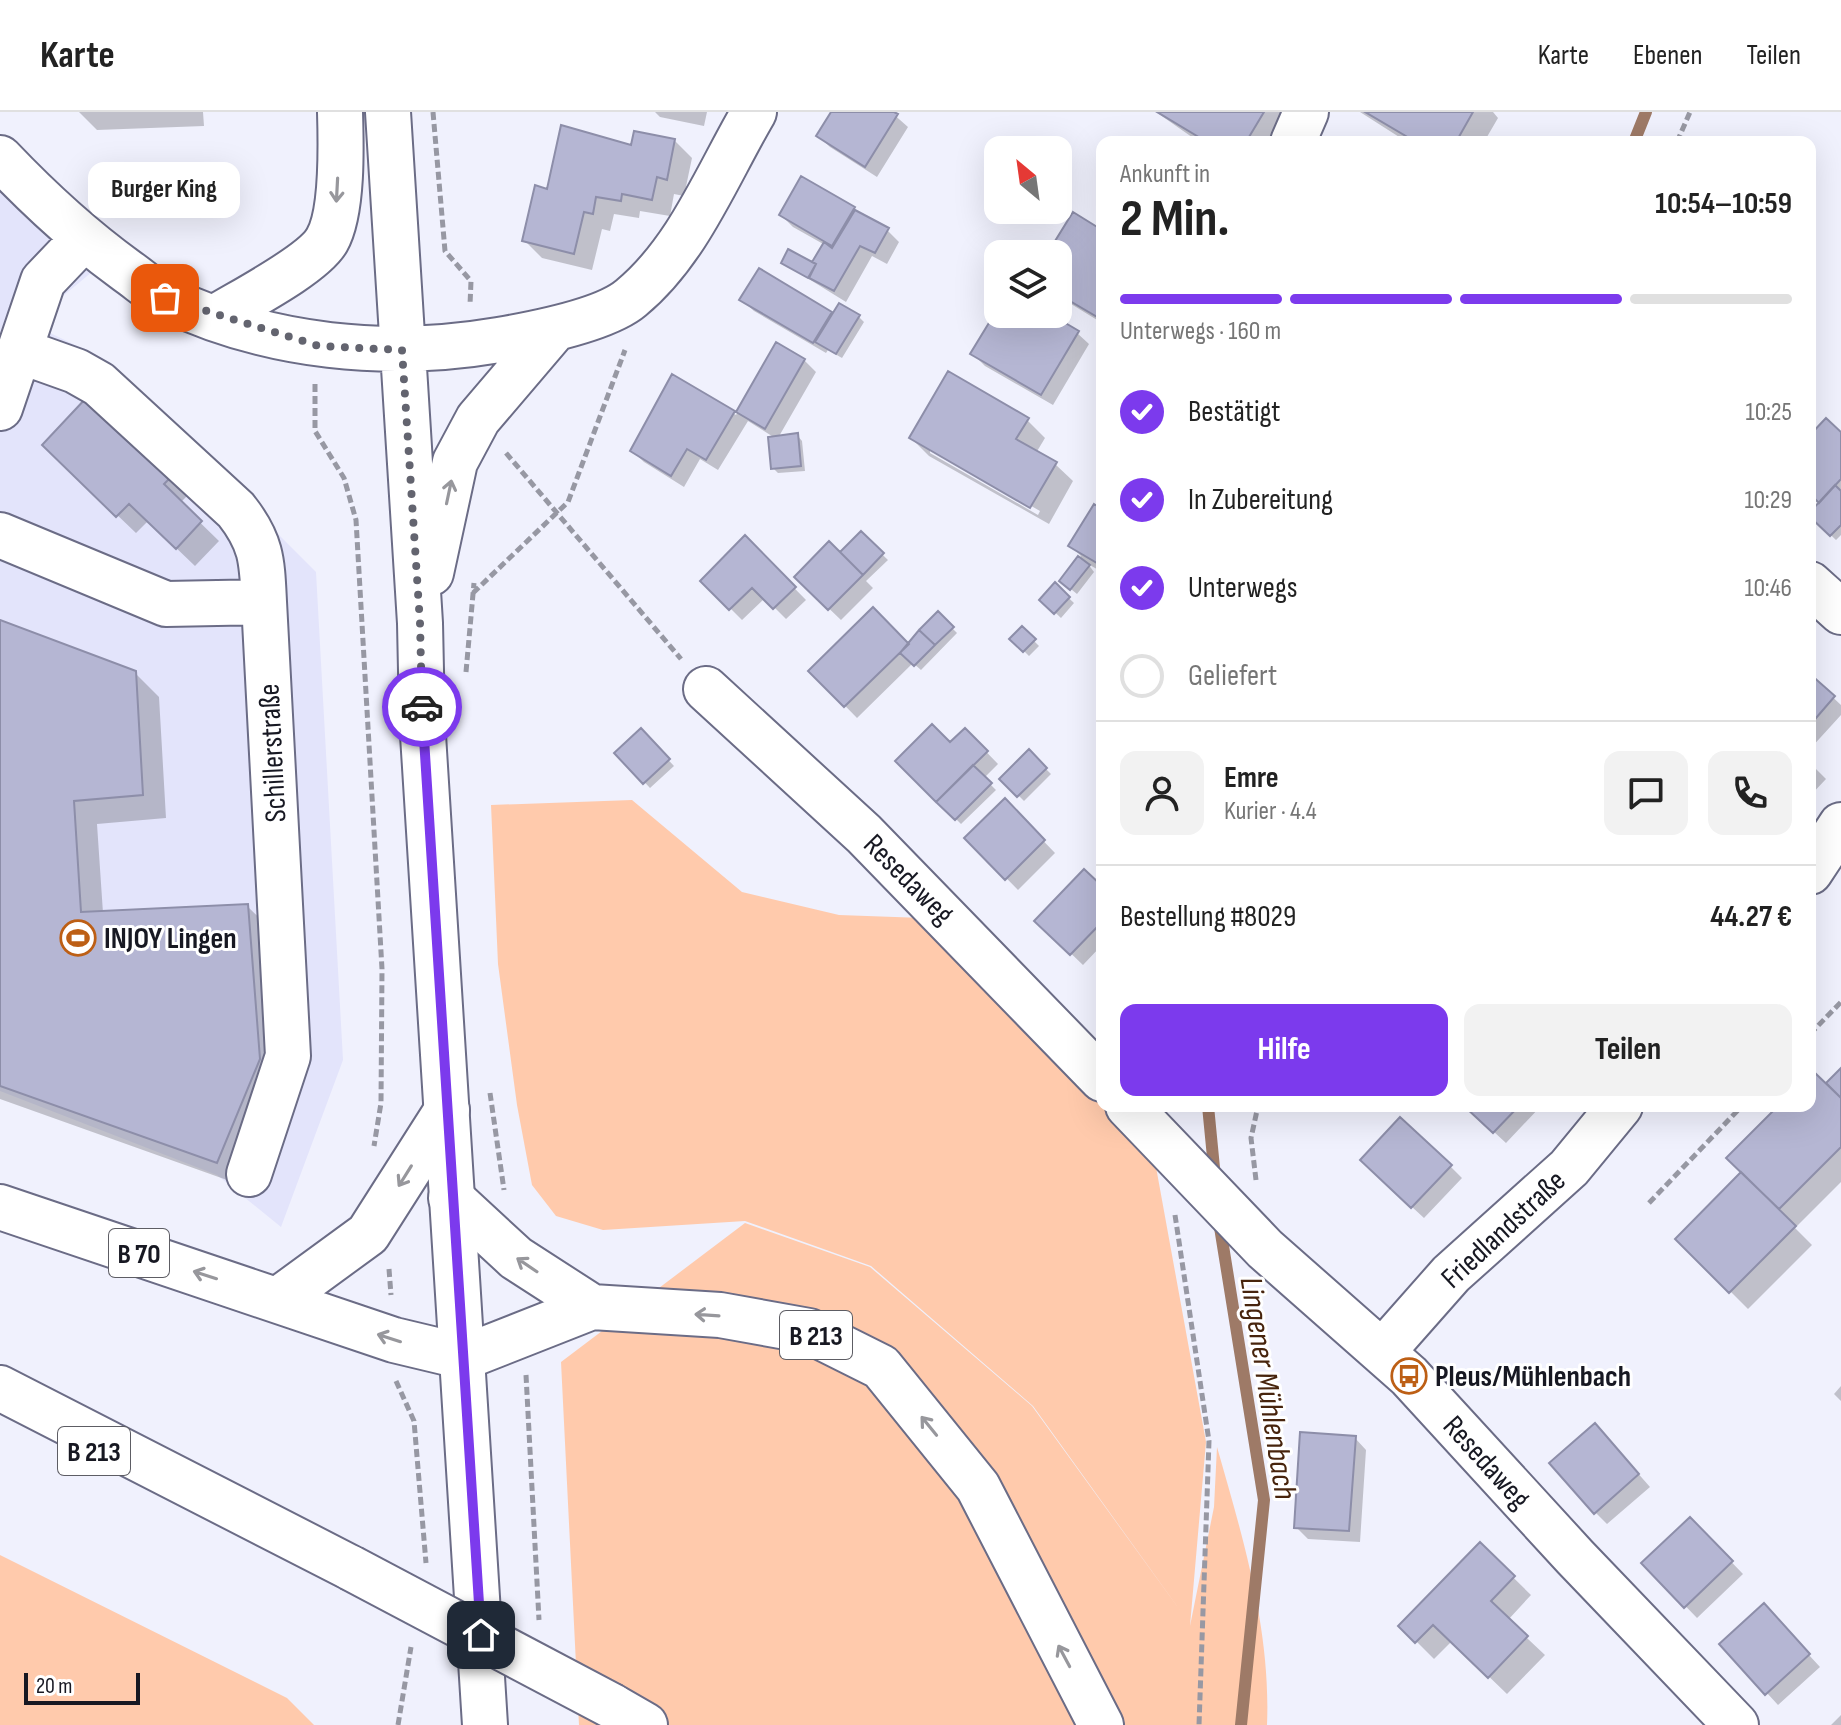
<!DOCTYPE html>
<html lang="de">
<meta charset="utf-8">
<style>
:root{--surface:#fff;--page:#f2f2f2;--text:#222;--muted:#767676;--line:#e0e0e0;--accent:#7c3aed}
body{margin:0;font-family:"Sofia Sans Condensed",sans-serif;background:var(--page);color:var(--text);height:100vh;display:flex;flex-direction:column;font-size:30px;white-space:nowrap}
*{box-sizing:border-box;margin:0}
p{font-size:26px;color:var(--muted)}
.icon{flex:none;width:44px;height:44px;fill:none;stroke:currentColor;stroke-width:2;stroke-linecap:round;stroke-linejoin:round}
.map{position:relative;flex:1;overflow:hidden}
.details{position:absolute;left:1096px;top:24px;width:720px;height:976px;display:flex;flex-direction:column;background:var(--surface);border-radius:16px;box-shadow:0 8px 32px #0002}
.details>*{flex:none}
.needle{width:52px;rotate:331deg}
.fabs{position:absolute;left:984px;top:24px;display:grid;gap:16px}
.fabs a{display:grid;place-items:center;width:88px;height:88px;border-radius:16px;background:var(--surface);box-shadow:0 8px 32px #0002;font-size:40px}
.scale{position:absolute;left:24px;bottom:20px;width:116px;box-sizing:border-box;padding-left:8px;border:4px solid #171822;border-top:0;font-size:22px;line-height:28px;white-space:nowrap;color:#171822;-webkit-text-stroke:6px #fff;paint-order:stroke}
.pin{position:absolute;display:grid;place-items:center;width:68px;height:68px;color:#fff;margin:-34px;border-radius:16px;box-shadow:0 4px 12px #0006}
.courier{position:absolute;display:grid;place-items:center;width:80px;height:80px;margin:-40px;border:6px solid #7c3aed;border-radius:50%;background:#fff;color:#222;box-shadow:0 2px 10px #0007}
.bubble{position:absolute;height:56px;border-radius:16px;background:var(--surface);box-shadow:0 8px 32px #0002;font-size:26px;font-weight:700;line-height:56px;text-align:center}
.overview em{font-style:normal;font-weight:700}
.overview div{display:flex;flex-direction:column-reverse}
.overview{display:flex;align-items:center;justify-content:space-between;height:136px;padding:0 24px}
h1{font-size:52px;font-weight:700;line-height:60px}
.bar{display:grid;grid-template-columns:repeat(4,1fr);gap:12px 8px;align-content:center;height:96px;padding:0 24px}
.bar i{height:10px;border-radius:6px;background:var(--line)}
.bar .selected{background:var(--accent)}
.bar p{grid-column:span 4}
.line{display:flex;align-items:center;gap:20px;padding:0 24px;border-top:2px solid var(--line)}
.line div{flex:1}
.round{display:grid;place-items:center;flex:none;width:84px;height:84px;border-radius:16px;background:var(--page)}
ol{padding:0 24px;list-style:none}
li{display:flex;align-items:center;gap:24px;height:88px}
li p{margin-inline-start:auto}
li .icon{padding:8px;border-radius:50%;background:var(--accent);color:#fff;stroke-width:4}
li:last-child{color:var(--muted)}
li i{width:44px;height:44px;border:4px solid var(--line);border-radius:50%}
.primary-button{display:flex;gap:16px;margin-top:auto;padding:16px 24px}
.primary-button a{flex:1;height:92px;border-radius:16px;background:var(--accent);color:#fff;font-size:32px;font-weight:700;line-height:92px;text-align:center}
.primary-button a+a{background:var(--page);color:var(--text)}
header{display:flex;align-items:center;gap:48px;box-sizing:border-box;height:112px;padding:0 40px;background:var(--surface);border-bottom:2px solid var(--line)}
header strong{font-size:38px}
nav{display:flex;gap:44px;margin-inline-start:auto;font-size:28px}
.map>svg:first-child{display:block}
</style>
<header>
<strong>Karte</strong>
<nav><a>Karte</a><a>Ebenen</a><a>Teilen</a></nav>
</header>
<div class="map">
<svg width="1841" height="1613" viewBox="0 0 1841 1613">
<rect width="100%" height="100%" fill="#f0f1fd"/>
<path fill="#e3e4fb" d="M0 53 104 150 57 189 44 218 102 246 316 460 343 948 281 1115 217 1063 0 979Z"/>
<path fill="#ffcaac" d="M632 688 742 780 839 803 923 806 1154 1044 1206 1330 1190 1514 1214 1395 1217 1335C1243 1426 1271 1518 1267 1613H579L561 1250 745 1111 870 1155 1032 1294 1182 1501 1033 1294 871 1154 745 1109 603 1118 556 1104 532 1073 517 993 498 852 491 693Z
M0 1443 287 1586 314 1613H0Z"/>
<path fill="#0003" fill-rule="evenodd" d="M79 0H203L204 14 97 18Z
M655 0H707L704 14 660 5Z
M833 0H891L908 15 877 65 830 35 818 24Z
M1156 0H1292L1274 30H1199Z
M1360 0H1493L1498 6 1484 30H1407Z
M674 28 692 46 684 84 674 82 670 104 640 99 639 106 614 102 610 119 602 117 592 158 542 146 524 128 549 79 632 36Z
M802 67 887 118 899 130 887 152 872 144 846 190 783 151 788 140 816 154 825 133 793 115 781 103Z
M1073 103 1102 120V211L1058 184V142H1050Z
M742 188 833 204H858L864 210 842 246 828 238 826 241 754 199Z
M998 200 1046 202 1077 221 1089 232 1053 293 985 254 973 242Z
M776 233 804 248 816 260 778 326 797 323 802 329 805 359 778 361 773 356 775 326 748 309 718 358 700 347 684 375 644 350 632 339 673 264 736 303Z
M88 287 187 384 180 391 219 429 195 454 148 409 136 421 44 333Z
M1027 308 1045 326 1036 341 1055 352 1073 369 1049 412 929 344 911 326ZM930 336 1040 399 1038 403 930 341Z
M1841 323V423L1836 428 1810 403 1821 391 1810 380V326Z
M1102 399V460L1088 452 1094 460 1077 482 1061 469 1081 444 1071 434Z
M861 422 888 448 866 469 873 476 841 508 796 465 850 453Z
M745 426 806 488 786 507 765 486 742 508 703 469Z
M1055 473 1074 491 1061 506 1042 488Z
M938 502 957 521 921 558 913 551 857 606 811 559 909 535Z
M0 511 135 561 159 585 166 706 97 712 103 801 247 794 271 817 282 972 241 1073 0 987Z
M1022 517 1039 534 1029 544 1012 527Z
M1810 564 1841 593V603L1810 637Z
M965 618 998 652 984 666 996 678 961 712 898 649 950 633Z
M641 619 674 654 650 676 617 641Z
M1029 640 1051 662 1024 689 1002 667Z
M1810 651 1826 667 1810 684Z
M1005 689 1055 741 1018 778 967 726Z
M1102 777V833L1083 853 1037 809Z
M1841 959V1070L1795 1116 1812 1133 1748 1197 1678 1127 1744 1060 1781 994H1810V965L1826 974Z
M1466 994H1541L1506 1031Z
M1450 1054 1462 1066 1424 1106 1374 1060Z
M1841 1274V1289L1834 1282Z
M1606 1325 1650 1375 1607 1412 1596 1401Z
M1355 1326 1366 1338 1360 1430 1308 1427 1296 1415Z
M1690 1407 1743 1462 1697 1506 1644 1451Z
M1480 1433 1531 1483 1508 1508 1545 1543 1507 1582 1452 1529 1434 1547 1401 1514Z
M1775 1506 1820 1555 1778 1593 1767 1581Z
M1841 1603V1613H1831Z"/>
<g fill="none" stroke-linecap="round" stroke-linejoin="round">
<path stroke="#9e7a67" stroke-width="12" d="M1634 30 1646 0
M1208 994 1215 1066
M1219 1109 1264 1388 1241 1613"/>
</g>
<path fill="#b5b6d3" stroke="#8d8ea9" stroke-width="2" d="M831 0H894L898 2 865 55 816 24Z
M1157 0H1264L1246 30H1207Z
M1365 0H1473L1456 30H1416Z
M561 13 631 33 634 19 675 27 667 68 657 65 652 88 622 82 621 89 596 85 593 102 584 100 574 142 522 129 535 73 547 77Z
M801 64 855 95 832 134 779 103Z
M855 98 889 116 875 141 860 134 834 179 809 166 816 152 812 150 824 130 832 136Z
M1073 100 1102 118 1099 206 1058 182V142H1047Z
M788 137 816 152 808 166 781 151Z
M759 156 832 200 813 231 739 188Z
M839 191 860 203 836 242 815 230Z
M998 196V202H1050L1079 219 1041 283 970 242Z
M776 230 805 247 765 317 736 300Z
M948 259 1029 306 1016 327 1057 350 1030 396 909 326Z
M672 262 735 299 706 348 687 337 671 364 630 339Z
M88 284 171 365 164 372 202 409 176 437 129 392 116 405 42 333Z
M1826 306 1841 320V367L1819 391 1810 382V323Z
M798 321 801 354 771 357 768 325Z
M1835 373 1841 379V413L1830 424 1810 405V400Z
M1094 392 1102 397V454L1068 434Z
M861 419 884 441 863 463 840 440Z
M745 423 796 475 773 497 752 476 729 498 700 469Z
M829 429 863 463 828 498 794 465Z
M1078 444 1090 453 1070 478 1059 469Z
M1055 470 1070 485 1054 502 1039 488Z
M873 495 909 532 844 595 808 559Z
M938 499 954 515 935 533 919 518Z
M0 508 136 559 143 683 74 689 81 800 248 792 260 947 217 1051 0 974Z
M1022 514 1036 527 1023 540 1009 527Z
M919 518 935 533 914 554 900 541Z
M1810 562 1835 584 1810 613Z
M932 612 950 630 965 616 988 639 936 690 895 649Z
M641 616 670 647 643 672 614 641Z
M1029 637 1047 656 1017 685 999 667Z
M973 653 992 671 955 708 936 690Z
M1005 686 1045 728 1005 768 964 726Z
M1084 757 1102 774V810L1070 843 1034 809Z
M1841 956V986L1826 971Z
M1813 959 1841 986V1035L1779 1097 1726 1046 1778 994H1810V962Z
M1464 994H1519L1493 1021Z
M1400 1005 1452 1053 1411 1096 1360 1048Z
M1741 1060 1796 1114 1729 1181 1675 1127Z
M1595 1311 1639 1362 1594 1402 1549 1351Z
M1300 1320 1356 1324 1349 1419 1294 1416Z
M1690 1405 1733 1449 1684 1496 1641 1451Z
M1480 1430 1515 1464 1491 1489 1528 1524 1488 1566 1433 1513 1415 1531 1398 1514Z
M1764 1491 1810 1542 1765 1583 1719 1532Z"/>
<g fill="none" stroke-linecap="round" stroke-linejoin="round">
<defs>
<path id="minor" d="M388 0 420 511 422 607 485 1613
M1293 30 1306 0
M0 46C40 88 80 125 127 159 140 168 153 180 167 187 270 236 387 247 499 228 533 222 605 208 631 186 688 139 717 63 754 0
M216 205C242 189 313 153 327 128 343 100 341 33 340 0
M20 239 76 259 99 272 236 398C262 431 262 449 264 490
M0 296 43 169 83 127
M0 423 166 492 264 490 288 944 249 1062
M431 461 455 350 478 307 553 219
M1810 472 1841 500
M706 577 864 722 1102 967
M1810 760 1841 713
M1128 994 1265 1137 1409 1264 1575 1445 1736 1613
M1383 1239 1451 1162 1569 1056 1620 994"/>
<path id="major" d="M451 1086 516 1146 592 1195
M0 1095 394 1228 465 1245 592 1195 720 1203 809 1219 881 1255 978 1375 1101 1613
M279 1187 368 1122 447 998
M0 1276 351 1456
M612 1594 645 1613"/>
</defs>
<use href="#minor" stroke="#6b6c86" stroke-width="48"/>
<use href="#major" stroke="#6b6c86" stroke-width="48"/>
<path stroke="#9798a3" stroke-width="5" stroke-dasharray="8 4" stroke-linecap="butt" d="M433 0 445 139 471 169 470 193
M1677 30 1690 0
M315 272V319L344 366 356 408 382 857 381 991 374 1034
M506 341 681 547
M473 481 568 390 625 238
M466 560 474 471
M1810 922 1841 890
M490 981 504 1078
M1256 1068 1251 1026 1258 994
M1649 1091 1742 994
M1175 1103 1209 1329 1199 1613
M389 1157 391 1183
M526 1263 539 1508
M396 1269 414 1309 426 1451
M398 1613 411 1535"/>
<use href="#minor" stroke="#fff" stroke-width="44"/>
<use href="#major" stroke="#fff" stroke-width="44"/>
<defs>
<path id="major-bridge" d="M351 1456 612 1594"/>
</defs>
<use href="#major-bridge" stroke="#6b6c86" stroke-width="48" stroke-linecap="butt"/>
<use href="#major-bridge" stroke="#fff" stroke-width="44"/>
</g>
<defs><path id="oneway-shaft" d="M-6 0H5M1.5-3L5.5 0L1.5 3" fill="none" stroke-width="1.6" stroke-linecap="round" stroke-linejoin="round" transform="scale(2)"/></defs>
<g stroke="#97979c">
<use href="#oneway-shaft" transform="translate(337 78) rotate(93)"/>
<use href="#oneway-shaft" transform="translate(449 380) rotate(-78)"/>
<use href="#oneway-shaft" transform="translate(405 1064) rotate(122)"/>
<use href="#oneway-shaft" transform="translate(527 1153) rotate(-146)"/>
<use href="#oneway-shaft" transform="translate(205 1163) rotate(-162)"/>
<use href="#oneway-shaft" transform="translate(707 1203) rotate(-176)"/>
<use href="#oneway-shaft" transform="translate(389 1226) rotate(-162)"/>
<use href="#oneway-shaft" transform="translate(929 1314) rotate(-129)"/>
<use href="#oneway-shaft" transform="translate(1064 1544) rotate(-118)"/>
</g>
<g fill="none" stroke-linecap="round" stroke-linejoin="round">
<path stroke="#63646f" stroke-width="8" stroke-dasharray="0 14.4" d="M165 186 319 234 402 238 420 511 422 595"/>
<path stroke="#7c3aed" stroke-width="10" d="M422 595 481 1523"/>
</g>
<defs>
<symbol id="stadium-ring" viewBox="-11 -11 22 22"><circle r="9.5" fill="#fff" stroke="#bd5f15" stroke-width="1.5"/><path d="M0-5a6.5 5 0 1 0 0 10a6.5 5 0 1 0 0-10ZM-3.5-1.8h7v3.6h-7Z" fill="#bd5f15"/></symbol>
<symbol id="bus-ring" viewBox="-11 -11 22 22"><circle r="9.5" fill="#fff" stroke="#bd5f15" stroke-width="1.5"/><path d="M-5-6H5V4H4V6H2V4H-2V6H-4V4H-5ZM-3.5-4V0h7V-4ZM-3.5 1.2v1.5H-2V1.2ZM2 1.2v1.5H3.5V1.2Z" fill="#bd5f15"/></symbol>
</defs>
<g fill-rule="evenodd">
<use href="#stadium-ring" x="58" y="806" width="40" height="40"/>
<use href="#bus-ring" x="1389" y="1244" width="40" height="40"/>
</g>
<g text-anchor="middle" stroke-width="6" stroke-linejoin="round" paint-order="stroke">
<g fill="#fff" stroke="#5d5d64" stroke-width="2">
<rect x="109" y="1117" width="60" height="48" rx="6"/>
<rect x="780" y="1199" width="72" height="48" rx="6"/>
<rect x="58" y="1315" width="72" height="48" rx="6"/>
</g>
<g font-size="28" font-weight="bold" fill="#171822">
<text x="139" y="1151">B 70</text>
<text x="816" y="1233">B 213</text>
<text x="94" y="1349">B 213</text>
</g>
<g font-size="30" fill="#171822" stroke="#fff">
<text transform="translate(272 641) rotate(-93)" y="10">Schillerstraße</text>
<text transform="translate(909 767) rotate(45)" y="10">Resedaweg</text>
<text transform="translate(1503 1117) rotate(-43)" y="10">Friedlandstraße</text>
<text transform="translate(1487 1350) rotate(48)" y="10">Resedaweg</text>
</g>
<g font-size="30" font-weight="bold" fill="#171822" stroke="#fff" text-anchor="start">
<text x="104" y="836">INJOY Lingen</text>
<text x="1435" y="1274">Pleus/Mühlenbach</text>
</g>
<g font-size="32" font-style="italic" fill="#47240d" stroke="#fff">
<text transform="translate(1269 1276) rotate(81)" y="11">Lingener Mühlenbach</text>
</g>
</g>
</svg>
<div class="fabs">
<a><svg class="needle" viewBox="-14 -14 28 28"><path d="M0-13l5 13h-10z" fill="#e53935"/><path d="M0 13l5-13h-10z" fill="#767676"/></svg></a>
<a><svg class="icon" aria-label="layers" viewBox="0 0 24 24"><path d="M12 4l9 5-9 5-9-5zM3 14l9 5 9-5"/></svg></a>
</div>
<div class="scale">20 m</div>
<div class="pin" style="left:165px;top:186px;background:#ea580c"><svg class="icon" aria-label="bag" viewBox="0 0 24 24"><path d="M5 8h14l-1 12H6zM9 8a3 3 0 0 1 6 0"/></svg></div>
<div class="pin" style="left:481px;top:1523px;background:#1f2937"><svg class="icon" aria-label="home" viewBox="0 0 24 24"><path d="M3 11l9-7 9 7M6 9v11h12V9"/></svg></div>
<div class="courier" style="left:422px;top:595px"><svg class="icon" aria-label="car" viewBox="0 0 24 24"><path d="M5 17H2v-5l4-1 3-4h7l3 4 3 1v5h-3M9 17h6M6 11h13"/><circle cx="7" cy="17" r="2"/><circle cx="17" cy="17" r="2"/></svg></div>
<div class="bubble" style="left:88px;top:50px;width:152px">Burger King</div>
<section class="details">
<div class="overview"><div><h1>2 Min.</h1><p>Ankunft in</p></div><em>10:54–10:59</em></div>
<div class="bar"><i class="selected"></i><i class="selected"></i><i class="selected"></i><i></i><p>Unterwegs · 160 m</p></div>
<ol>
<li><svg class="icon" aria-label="check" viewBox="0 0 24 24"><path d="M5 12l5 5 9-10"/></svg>Bestätigt<p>10:25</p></li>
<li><svg class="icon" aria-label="check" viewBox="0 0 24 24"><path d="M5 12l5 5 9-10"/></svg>In Zubereitung<p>10:29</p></li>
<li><svg class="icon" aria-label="check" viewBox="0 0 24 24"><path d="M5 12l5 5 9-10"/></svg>Unterwegs<p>10:46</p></li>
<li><i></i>Geliefert</li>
</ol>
<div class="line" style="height:144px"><a class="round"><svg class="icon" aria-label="person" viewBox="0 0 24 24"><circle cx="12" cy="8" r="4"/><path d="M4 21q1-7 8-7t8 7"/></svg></a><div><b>Emre</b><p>Kurier · 4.4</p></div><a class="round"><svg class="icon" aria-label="chat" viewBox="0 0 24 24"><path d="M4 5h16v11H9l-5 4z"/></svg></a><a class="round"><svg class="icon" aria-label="phone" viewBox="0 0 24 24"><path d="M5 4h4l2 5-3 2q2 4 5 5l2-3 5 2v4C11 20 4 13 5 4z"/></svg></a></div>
<div class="line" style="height:104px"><div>Bestellung #8029</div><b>44.27 €</b></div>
<div class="primary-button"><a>Hilfe</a><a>Teilen</a></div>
</section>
</div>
